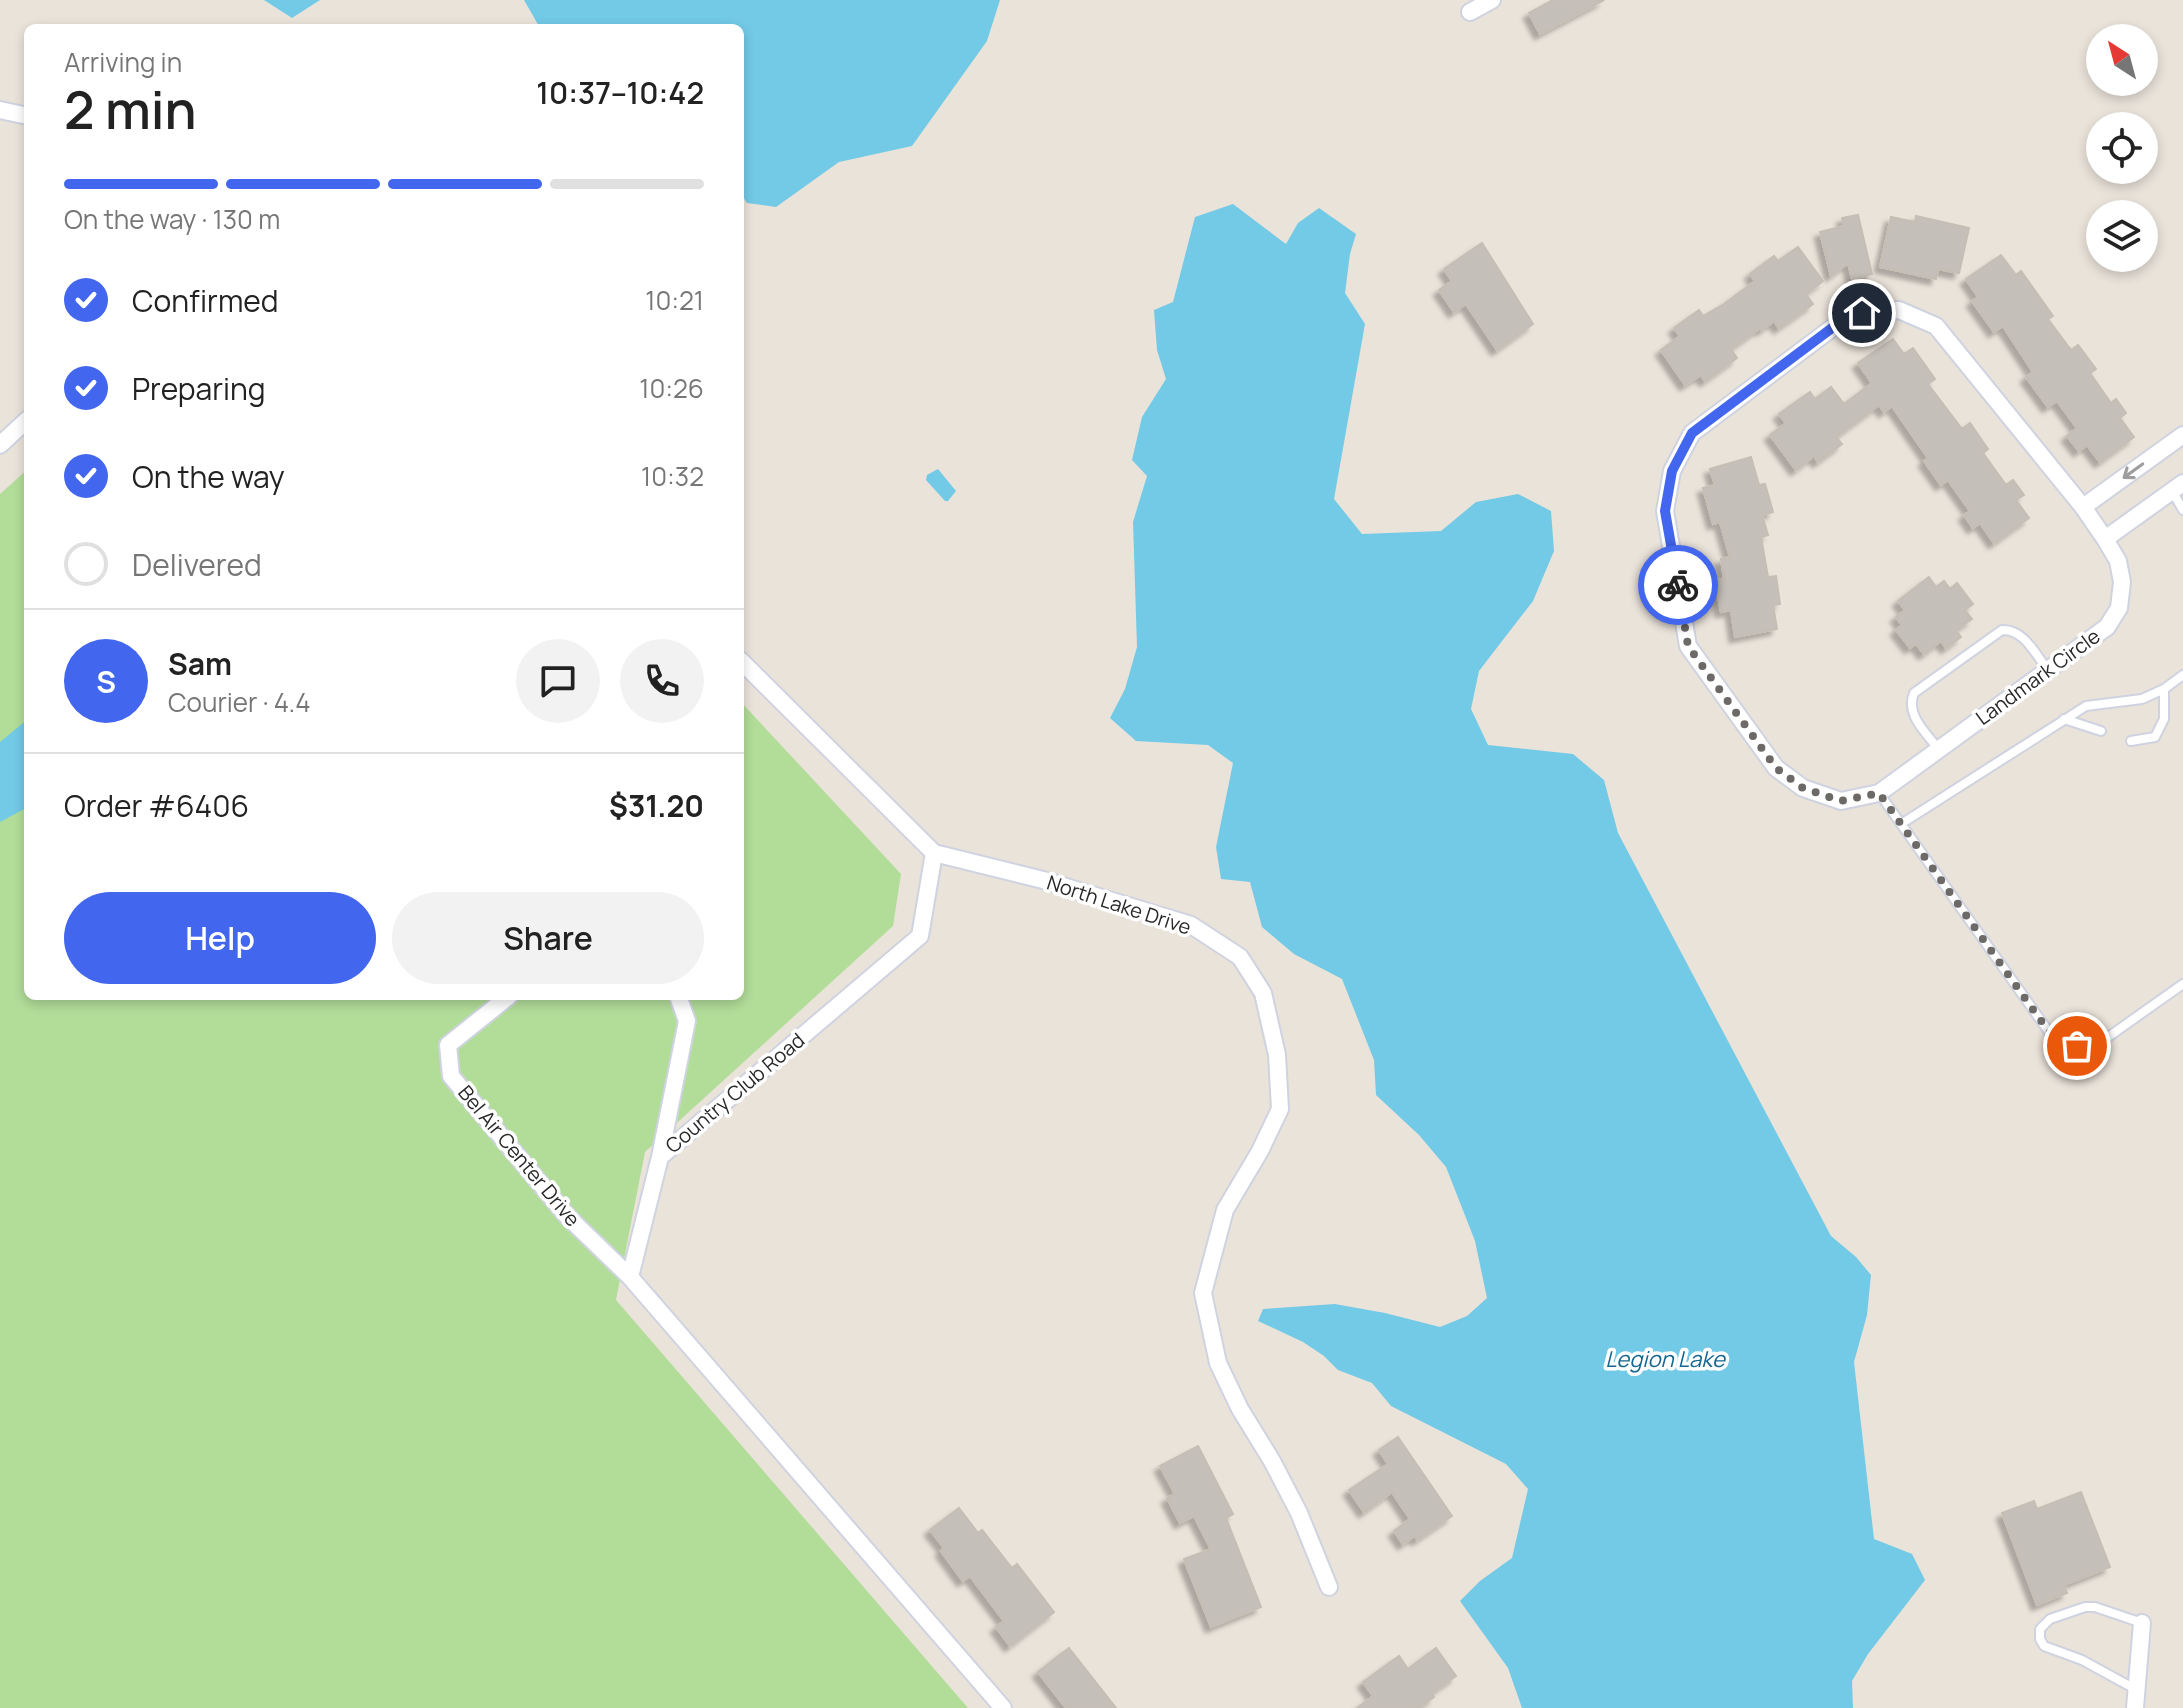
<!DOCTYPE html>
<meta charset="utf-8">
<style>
:root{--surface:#fff;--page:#f2f2f2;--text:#222;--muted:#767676;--line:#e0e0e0;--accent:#4266ee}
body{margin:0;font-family:Manrope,sans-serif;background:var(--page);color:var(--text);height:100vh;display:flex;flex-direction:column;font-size:30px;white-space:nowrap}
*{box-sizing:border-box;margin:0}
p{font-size:26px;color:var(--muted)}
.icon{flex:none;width:44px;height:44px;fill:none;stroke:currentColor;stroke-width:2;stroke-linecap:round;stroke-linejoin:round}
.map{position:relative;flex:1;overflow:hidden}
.details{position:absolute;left:24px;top:24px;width:720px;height:976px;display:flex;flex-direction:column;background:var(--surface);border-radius:12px;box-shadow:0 4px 12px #0003}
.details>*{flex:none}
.needle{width:52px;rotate:324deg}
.controls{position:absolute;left:2086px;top:24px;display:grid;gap:16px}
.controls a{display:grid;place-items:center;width:72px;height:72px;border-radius:50%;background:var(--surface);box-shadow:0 4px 12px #0003;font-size:40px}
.pin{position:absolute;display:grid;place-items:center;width:68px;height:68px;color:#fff;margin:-34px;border:4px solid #fff;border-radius:50%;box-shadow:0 2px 8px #0007}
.courier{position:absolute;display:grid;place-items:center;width:80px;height:80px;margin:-40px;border:6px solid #4266ee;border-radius:50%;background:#fff;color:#222;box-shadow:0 2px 10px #0007}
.headline em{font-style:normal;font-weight:600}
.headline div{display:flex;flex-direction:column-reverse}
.headline{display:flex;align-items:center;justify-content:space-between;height:136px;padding:0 40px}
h1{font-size:52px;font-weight:600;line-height:60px}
.bar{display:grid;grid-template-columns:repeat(4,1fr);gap:12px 8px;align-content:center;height:96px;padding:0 40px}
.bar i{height:10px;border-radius:6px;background:var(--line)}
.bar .on{background:var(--accent)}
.bar p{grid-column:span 4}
.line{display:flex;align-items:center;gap:20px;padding:0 40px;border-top:2px solid var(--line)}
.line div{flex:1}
.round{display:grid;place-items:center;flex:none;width:84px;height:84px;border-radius:42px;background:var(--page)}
ol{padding:0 40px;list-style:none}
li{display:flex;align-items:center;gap:24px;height:88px}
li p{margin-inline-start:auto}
li .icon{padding:8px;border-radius:50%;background:var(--accent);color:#fff;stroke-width:4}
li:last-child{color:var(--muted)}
li i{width:44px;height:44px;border:4px solid var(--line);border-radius:50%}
.primary-button{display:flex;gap:16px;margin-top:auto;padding:16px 40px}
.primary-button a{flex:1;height:92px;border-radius:48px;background:var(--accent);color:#fff;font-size:32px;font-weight:600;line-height:92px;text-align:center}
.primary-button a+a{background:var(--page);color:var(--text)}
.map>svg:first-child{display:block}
</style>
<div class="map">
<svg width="2183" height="1708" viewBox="0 0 2183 1708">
<defs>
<filter id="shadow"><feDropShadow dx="-5.5" dy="5.5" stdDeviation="2" flood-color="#0004"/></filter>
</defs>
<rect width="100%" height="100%" fill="#eae3da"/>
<path fill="#b2dd99" d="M28 469V996H740V701L901 874 893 926 645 1152 616 1300 968 1708H0V494Z"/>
<path fill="#72cae6" d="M264 0H320L292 18Z
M524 0H1000L987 41 912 146 839 162 776 207 747 203 740 192V28H540Z
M1233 204 1286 244 1298 223 1319 208 1356 234 1350 254 1345 293 1365 324 1334 499 1362 534 1441 531 1476 502 1518 494 1551 511 1554 551 1533 601 1479 671 1471 709 1488 745 1573 754 1604 780 1618 833 1831 1236 1856 1257 1871 1275 1867 1315 1854 1362 1874 1539 1912 1554 1925 1580 1868 1654 1852 1681 1853 1708H1522L1508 1668 1460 1601 1480 1581 1512 1558 1528 1489 1506 1464 1391 1406 1372 1383 1338 1370 1324 1356 1303 1342 1258 1321 1263 1309 1335 1304 1385 1313 1440 1327 1467 1316 1487 1298 1475 1241 1446 1167 1419 1135 1376 1095 1374 1060 1342 979 1294 954 1262 927 1250 882 1221 879 1216 847 1233 763 1208 745 1136 741 1110 718 1125 689 1137 647 1133 522 1147 476 1132 460 1142 417 1166 379 1157 350 1154 310 1173 302 1195 217Z
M938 469 956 491 948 501H945L926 480 927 475Z
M28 719V807L0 822V742Z"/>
<path fill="#c5bfba" stroke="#c4beb4" stroke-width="2" filter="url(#shadow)" d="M1553 0H1604L1540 34 1529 13Z
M1858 215 1872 274 1852 279 1848 263 1831 276 1820 232 1844 226 1842 218Z
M1916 216 1969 228 1959 273 1938 269 1936 279 1880 267 1891 217 1915 222Z
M1482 243 1533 324 1497 350 1466 304 1454 312 1439 290 1452 281 1444 269Z
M1798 247 1823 281 1806 294 1813 304 1779 328 1774 321 1762 330 1760 328 1731 349 1737 358 1705 381 1701 375 1685 385 1661 350 1680 336 1674 328 1699 310 1703 316 1724 304 1755 281 1750 274 1774 256 1778 261Z
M2001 255 2016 275 2021 271 2053 316 2048 319 2071 350 2078 345 2096 369 2090 373 2111 403 2116 399 2126 413 2120 418 2134 437 2100 462 2087 445 2079 451 2067 436 2077 428 2057 401 2048 407 2026 377 2033 372 2003 326 1994 332 1972 301 1978 297 1966 279Z
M1893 339 1904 354 1913 348 1935 379 1928 384 1962 429 1970 423 1988 449 1983 453 2006 485 2013 480 2024 495 2016 500 2029 518 1994 543 1980 523 1973 528 1964 515 1970 511 1948 480 1941 485 1924 461 1928 458 1892 406 1884 412 1879 405 1836 437 1842 444 1818 462 1814 456 1796 470 1770 435 1786 423 1779 414 1810 392 1815 399 1831 387 1844 404 1872 383 1858 363Z
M1751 457 1759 485 1765 484 1773 512 1762 515 1768 535 1761 537 1768 577 1776 576 1780 604 1773 605 1777 629 1735 637 1731 610 1721 612 1715 580 1724 579 1721 559 1730 557 1720 522 1713 524 1703 488 1715 485 1710 469Z
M1929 577 1936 587 1944 581 1950 589 1957 583 1973 604 1965 610 1972 619 1956 630 1961 637 1946 648 1941 641 1924 654 1916 644 1910 648 1896 630 1902 625 1896 617 1905 610 1898 601Z
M1398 1437 1452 1516 1417 1540 1415 1536 1403 1544 1394 1531 1410 1519 1392 1492 1364 1512 1349 1490 1388 1464 1379 1450Z
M1198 1446 1233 1514 1226 1518 1261 1607 1211 1627 1184 1559 1211 1549 1194 1516 1180 1523 1167 1498 1175 1494 1160 1466Z
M2081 1492 2110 1567 2064 1585 2067 1593 2037 1605 2002 1513 2034 1501 2037 1509Z
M959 1508 978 1533 982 1530 1012 1568 1017 1564 1054 1612 1010 1646 996 1627 1004 1621 970 1576 963 1581 941 1551 944 1548 930 1530Z
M1069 1648 1116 1708H1066L1038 1672Z
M1436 1648 1456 1676 1432 1693 1434 1697 1419 1708H1357L1373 1696 1363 1682 1399 1656 1408 1669Z"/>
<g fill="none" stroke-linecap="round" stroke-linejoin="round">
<defs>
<path id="service" d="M2172 491 2183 510
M2064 719 2101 731
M2131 741 2155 737 2164 719V689
M1938 749C1926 732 1905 715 1914 693L2002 630C2024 629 2035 654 2048 670
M1879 793 2059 1046 2094 1047 2183 984
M1901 824 2086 706 2142 699 2164 689 2183 675
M2135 1689 2082 1660 2044 1646 2040 1639V1629L2050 1619 2085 1607H2095L2142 1623"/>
<path id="minor" d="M1470 12 1492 0
M0 110 28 116
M1899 310 1936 326 2083 507 2105 539 2118 561 2122 582 2119 608 2107 627 1879 793 1841 801 1803 788 1776 768 1688 646 1665 511 1672 471 1692 433 1832 328 1862 313Z
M0 445 28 419
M2083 507 2183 435
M2105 539 2183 483
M740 660 934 853
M934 853 1043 880 1191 925 1240 957 1263 993 1277 1055 1280 1109 1260 1151 1225 1210 1203 1293 1218 1363 1240 1409 1272 1461 1299 1513 1329 1587
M509 996 448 1045 451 1076 567 1216 630 1277 1003 1708
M660 1157 687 1021 678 996
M630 1277 660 1157 920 936 934 853
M2135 1708 2142 1623"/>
</defs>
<use href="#service" stroke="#cfd3e0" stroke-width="12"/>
<use href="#minor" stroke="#cfd3e0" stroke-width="20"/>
<use href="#service" stroke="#fff" stroke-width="8"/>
<use href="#minor" stroke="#fff" stroke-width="16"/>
</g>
<defs><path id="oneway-shaft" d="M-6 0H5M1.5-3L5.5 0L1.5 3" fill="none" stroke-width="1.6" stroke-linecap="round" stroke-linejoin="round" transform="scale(2)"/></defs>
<use stroke="#9e9e9e" href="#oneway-shaft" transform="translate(2133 471) rotate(144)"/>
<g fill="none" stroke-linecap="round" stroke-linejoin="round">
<path stroke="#6c6966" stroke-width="8" stroke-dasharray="0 14.4" d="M1678 585 1688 646 1776 768 1803 788 1841 801 1879 793 2059 1046H2077"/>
<path stroke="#4266ee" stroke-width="10" d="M1678 585 1665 511 1672 471 1692 433 1832 328 1862 313"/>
</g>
<g text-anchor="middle" stroke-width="7" stroke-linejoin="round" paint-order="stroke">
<g font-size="20" fill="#282828" stroke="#fff">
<text transform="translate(2038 677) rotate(-36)" y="7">Landmark Circle</text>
<text transform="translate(1119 905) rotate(18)" y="7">North Lake Drive</text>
<text transform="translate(735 1093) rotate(-40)" y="7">Country Club Road</text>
<text transform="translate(519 1156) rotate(50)" y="7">Bel Air Center Drive</text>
</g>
<g font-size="22" font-style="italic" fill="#15678f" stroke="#fff">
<text x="1665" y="1367">Legion Lake</text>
</g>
</g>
</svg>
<div class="controls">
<a><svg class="needle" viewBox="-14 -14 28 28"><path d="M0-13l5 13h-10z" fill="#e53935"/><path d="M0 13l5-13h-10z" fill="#767676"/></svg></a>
<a><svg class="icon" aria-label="locate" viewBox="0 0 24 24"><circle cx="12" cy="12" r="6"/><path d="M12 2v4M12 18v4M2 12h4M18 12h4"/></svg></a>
<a><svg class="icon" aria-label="layers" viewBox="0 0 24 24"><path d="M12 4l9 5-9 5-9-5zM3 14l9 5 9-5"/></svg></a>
</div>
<div class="pin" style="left:2077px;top:1046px;background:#ea580c"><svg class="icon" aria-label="bag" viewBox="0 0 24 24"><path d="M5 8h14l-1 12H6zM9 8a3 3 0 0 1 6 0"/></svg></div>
<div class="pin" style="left:1862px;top:313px;background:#1f2937"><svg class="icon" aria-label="home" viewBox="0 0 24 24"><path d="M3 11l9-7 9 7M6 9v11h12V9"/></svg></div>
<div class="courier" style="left:1678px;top:585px"><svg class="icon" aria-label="bike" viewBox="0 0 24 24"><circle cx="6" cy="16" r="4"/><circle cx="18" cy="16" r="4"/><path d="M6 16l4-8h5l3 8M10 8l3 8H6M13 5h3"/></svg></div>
<section class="details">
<div class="headline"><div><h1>2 min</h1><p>Arriving in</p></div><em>10:37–10:42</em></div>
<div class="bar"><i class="on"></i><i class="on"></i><i class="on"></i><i></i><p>On the way · 130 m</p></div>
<ol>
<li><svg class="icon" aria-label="check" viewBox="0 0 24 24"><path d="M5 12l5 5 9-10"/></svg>Confirmed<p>10:21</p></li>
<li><svg class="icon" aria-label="check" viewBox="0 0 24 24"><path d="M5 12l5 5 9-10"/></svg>Preparing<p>10:26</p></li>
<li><svg class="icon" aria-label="check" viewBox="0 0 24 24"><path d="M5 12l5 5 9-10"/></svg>On the way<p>10:32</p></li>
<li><i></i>Delivered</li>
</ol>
<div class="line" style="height:144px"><b class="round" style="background:var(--accent);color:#fff">S</b><div><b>Sam</b><p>Courier · 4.4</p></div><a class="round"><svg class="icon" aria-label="chat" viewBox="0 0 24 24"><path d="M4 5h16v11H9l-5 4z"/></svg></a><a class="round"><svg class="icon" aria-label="phone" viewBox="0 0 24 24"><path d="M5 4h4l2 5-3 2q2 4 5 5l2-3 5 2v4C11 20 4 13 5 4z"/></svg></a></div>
<div class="line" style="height:104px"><div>Order #6406</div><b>$31.20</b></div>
<div class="primary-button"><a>Help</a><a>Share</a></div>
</section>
</div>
